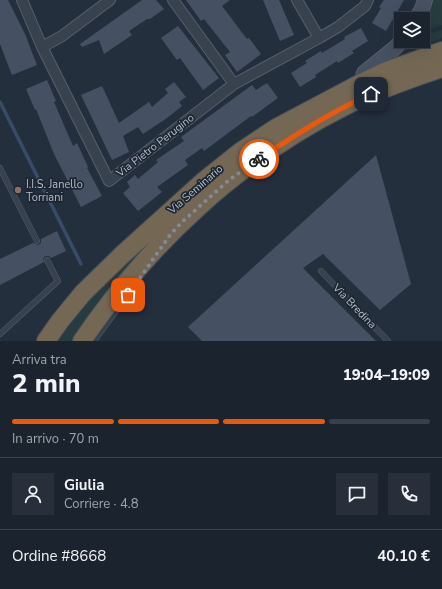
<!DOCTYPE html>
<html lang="it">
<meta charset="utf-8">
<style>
:root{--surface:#1b232e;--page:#282f3a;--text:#f1f3f6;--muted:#a0a4aa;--line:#39404a;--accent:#ea580c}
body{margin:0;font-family:"Nunito Sans",sans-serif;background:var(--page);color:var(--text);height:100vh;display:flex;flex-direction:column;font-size:15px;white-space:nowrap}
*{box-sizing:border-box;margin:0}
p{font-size:13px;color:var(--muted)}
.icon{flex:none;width:22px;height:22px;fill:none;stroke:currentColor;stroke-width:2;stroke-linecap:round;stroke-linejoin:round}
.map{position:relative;height:341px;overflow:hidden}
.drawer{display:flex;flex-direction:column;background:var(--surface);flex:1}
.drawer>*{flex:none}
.fabs{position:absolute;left:394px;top:12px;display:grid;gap:8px}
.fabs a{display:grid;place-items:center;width:36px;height:36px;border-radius:0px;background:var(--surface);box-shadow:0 4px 16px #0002,0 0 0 1px var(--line);font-size:20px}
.pin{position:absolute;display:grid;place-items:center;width:34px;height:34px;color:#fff;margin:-17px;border-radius:8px;box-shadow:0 2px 6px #0006}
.courier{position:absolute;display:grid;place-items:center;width:40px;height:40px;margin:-20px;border:3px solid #ea580c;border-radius:50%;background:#fff;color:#222;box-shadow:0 1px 5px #0007}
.headline em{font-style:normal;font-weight:800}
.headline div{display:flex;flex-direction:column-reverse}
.headline{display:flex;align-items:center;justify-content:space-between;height:68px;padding:0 12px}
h1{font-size:26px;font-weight:800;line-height:30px}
.bar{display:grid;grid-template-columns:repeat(4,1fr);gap:6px 4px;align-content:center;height:48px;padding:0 12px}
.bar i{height:5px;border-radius:3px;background:var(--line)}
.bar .on{background:var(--accent)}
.bar p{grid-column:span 4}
.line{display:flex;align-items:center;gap:10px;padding:0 12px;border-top:1px solid var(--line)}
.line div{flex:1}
.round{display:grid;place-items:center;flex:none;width:42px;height:42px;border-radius:0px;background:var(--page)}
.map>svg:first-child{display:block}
</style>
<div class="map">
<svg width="442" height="341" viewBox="0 0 442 341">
<rect width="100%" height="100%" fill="#242f3e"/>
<path fill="#263c3f" d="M431 0H442V25L423 31V20Z
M442 30V38L403 51 410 41H423V35Z
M148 240 76 341H55L83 302Z"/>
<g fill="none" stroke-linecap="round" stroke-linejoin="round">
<path stroke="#394c67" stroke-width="3.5" d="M0 102 81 264"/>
</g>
<path fill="#455162" d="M0 0H8L25 34 37 65 12 75 0 44Z
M142 0H156L164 9 150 19H147L129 31 132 35 104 54 99 40 82 47 80 44Z
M186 0H230L222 6 247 39 249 38 261 54 237 72 225 55 230 52 204 19 201 21Z
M263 0H279L294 35 280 41Z
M384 0H404L386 31 372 23 381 8 379 7Z
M178 26 219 78 203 90 180 58 177 60 161 38Z
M361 28 368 41 352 51 354 53 338 63 337 61 315 75 316 77 300 87 291 73 307 63 305 61 321 51 322 53 345 39 344 37Z
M47 80 56 101 54 102 73 146 77 143 88 167 87 168 102 196 81 207 54 154 36 109 35 110 26 89Z
M174 82 186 97 179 102 182 106 167 118 143 134 138 127 123 136 129 152 112 160 81 95 102 86 119 123 149 102 152 107 168 93 165 89Z
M267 83 278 98 252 117 251 116 204 151 202 148 185 160 188 165 157 187 162 192 138 211 123 193 130 187 127 182 135 175 138 179 158 162 156 160 184 141 181 137 252 85 256 90Z
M376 155 411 284 380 310 323 254 303 268 376 341H202L188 327Z
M57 231 66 251 51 258 49 256H46L43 258 44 262 0 285V259L33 243 38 245 41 243V239Z"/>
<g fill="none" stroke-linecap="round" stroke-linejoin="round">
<defs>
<path id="lane" d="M0 168 37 241
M321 271 388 341
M0 334 58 281 47 260
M94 341 130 292"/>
<path id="street" d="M22 0 42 47 109 181 234 84 319 38 338 27 365 6 368 0
M173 0 234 84
M297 0 319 38
M42 47 62 36 110 0"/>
<path id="secondary" d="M416 19 422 9 425 0
M361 83 364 73 396 47 401 41"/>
<path id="highway" d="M46 341 60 321 83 293 123 254 205 180 240 152 276 128 361 83 384 72 442 51
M82 341C148 244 238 160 343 107 375 91 409 79 442 68"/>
</defs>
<use href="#lane" stroke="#565f6c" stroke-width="6"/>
<use href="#street" stroke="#565f6c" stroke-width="12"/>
<use href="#secondary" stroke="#565f6c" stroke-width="16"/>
<use href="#highway" stroke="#434c59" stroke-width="20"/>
<use href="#lane" stroke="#38414e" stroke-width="5"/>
<use href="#street" stroke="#38414e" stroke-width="10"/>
<use href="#secondary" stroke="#465061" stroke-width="14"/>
<use href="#highway" stroke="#746855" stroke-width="18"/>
</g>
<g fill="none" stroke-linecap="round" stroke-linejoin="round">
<path stroke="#828b98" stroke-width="4" stroke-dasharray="0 7.2" d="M128 295 170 235 182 222 229 180 259 159"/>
<path stroke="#ea580c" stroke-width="5" d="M259 159C295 135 331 112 371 94"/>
</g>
<circle fill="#8d6e63" stroke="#1d2633" stroke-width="1.5" cx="18" cy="190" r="4"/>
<g text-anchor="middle" stroke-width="3.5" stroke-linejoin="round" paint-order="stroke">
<g font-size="11" fill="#b4bcc9" stroke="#1d2633">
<text transform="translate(155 145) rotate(-38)" y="4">Via Pietro Perugino</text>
<text transform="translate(195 189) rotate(-41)" y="4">Via Seminario</text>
<text transform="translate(355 306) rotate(46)" y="4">Via Bredina</text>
</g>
<g font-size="11" fill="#b4bcc9" stroke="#1d2633" text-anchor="start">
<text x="26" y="188">I.I.S. Janello<tspan x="26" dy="13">Torriani</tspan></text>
</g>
</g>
</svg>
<div class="fabs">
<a><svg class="icon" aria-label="layers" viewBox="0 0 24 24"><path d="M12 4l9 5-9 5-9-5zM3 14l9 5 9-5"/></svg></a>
</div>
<div class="pin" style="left:128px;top:295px;background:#ea580c"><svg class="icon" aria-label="bag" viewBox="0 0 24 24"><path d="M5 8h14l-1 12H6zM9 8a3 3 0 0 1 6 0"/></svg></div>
<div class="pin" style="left:371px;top:94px;background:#1f2937"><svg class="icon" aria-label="home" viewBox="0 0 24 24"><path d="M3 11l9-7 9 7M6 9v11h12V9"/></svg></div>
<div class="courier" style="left:259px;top:159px"><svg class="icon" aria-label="bike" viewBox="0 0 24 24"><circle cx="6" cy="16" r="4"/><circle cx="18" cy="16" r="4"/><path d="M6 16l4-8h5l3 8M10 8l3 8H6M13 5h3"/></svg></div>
</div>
<section class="drawer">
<div class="headline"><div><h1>2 min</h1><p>Arriva tra</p></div><em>19:04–19:09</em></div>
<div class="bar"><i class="on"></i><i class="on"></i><i class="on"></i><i></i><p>In arrivo · 70 m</p></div>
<div class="line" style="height:72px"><a class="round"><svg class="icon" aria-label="person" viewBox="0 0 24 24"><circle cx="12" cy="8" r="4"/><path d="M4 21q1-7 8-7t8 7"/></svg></a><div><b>Giulia</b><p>Corriere · 4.8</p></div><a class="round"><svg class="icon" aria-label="chat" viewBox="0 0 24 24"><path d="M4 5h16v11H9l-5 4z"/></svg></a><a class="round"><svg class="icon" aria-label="phone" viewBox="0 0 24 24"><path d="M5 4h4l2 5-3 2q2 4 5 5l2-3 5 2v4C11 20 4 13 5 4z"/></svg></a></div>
<div class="line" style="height:52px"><div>Ordine #8668</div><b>40.10 €</b></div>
</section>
